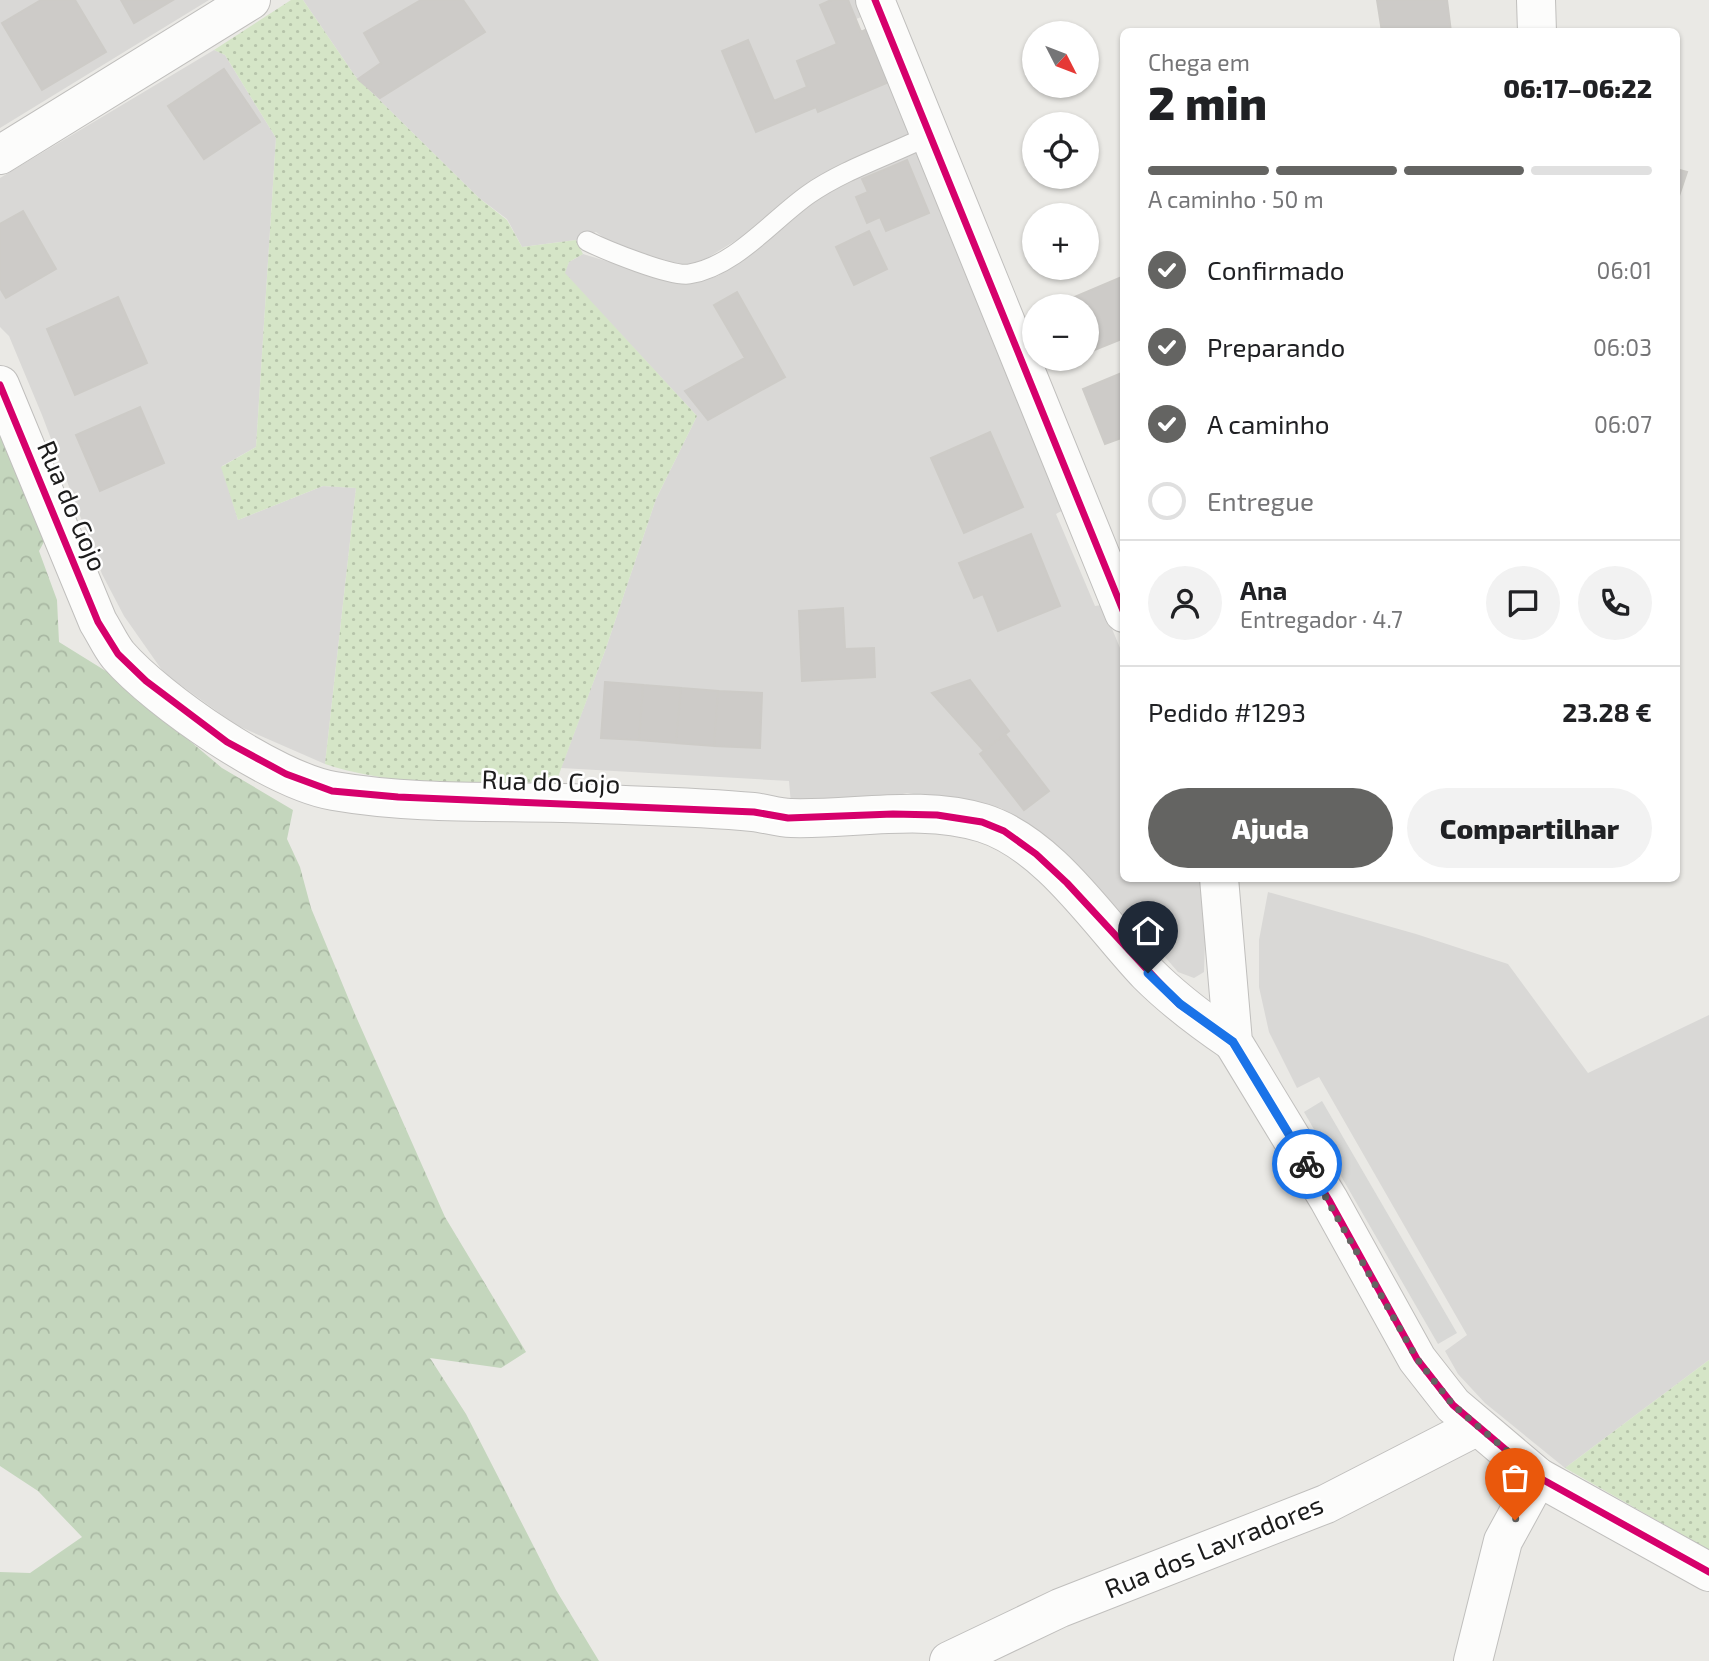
<!DOCTYPE html>
<html lang="pt">
<meta charset="utf-8">
<style>
:root{--surface:#fff;--page:#f2f2f2;--text:#202124;--muted:#757577;--line:#e0e0e0;--accent:#646462}
body{margin:0;font-family:"Exo 2",sans-serif;background:var(--page);color:var(--text);height:100vh;display:flex;flex-direction:column;font-size:26px;white-space:nowrap}
*{box-sizing:border-box;margin:0}
p{font-size:23px;color:var(--muted)}
.icon{flex:none;width:38px;height:38px;fill:none;stroke:currentColor;stroke-width:2;stroke-linecap:round;stroke-linejoin:round}
.map{position:relative;flex:1;overflow:hidden}
.details{position:absolute;left:1120px;top:28px;width:560px;height:854px;display:flex;flex-direction:column;background:var(--surface);border-radius:10px;box-shadow:0 2px 5px #0004}
.details>*{flex:none}
.needle{width:46px;rotate:132deg}
.fabs{position:absolute;left:1022px;top:21px;display:grid;gap:14px}
.fabs a{display:grid;place-items:center;width:77px;height:77px;border-radius:50%;background:var(--surface);box-shadow:0 2px 5px #0004;font-size:35px}
.pin{position:absolute;display:grid;place-items:center;width:60px;height:60px;color:#fff;margin:-72px -30px;border-radius:50% 50% 50% 0;rotate:-45deg;box-shadow:0 0 7px #0007}
.pin .icon{rotate:45deg}
.courier{position:absolute;display:grid;place-items:center;width:70px;height:70px;margin:-35px;border:5px solid #1a73e8;border-radius:50%;background:#fff;color:#222;box-shadow:0 2px 9px #0007}
.overview em{font-style:normal;font-weight:800}
.overview div{display:flex;flex-direction:column-reverse}
.overview{display:flex;align-items:center;justify-content:space-between;height:119px;padding:0 28px}
h1{font-size:46px;font-weight:800;line-height:52px}
.bar{display:grid;grid-template-columns:repeat(4,1fr);gap:10px 7px;align-content:center;height:84px;padding:0 28px}
.bar i{height:9px;border-radius:5px;background:var(--line)}
.bar .active{background:var(--accent)}
.bar p{grid-column:span 4}
.line{display:flex;align-items:center;gap:18px;padding:0 28px;border-top:2px solid var(--line)}
.line div{flex:1}
.round{display:grid;place-items:center;flex:none;width:74px;height:74px;border-radius:37px;background:var(--page)}
ol{padding:0 28px;list-style:none}
li{display:flex;align-items:center;gap:21px;height:77px}
li p{margin-inline-start:auto}
li .icon{padding:7px;border-radius:50%;background:var(--accent);color:#fff;stroke-width:4}
li:last-child{color:var(--muted)}
li i{width:38px;height:38px;border:4px solid var(--line);border-radius:50%}
.primary-button{display:flex;gap:14px;margin-top:auto;padding:14px 28px}
.primary-button a{flex:1;height:80px;border-radius:42px;background:var(--accent);color:#fff;font-size:28px;font-weight:800;line-height:80px;text-align:center}
.primary-button a+a{background:var(--page);color:var(--text)}
.map>svg:first-child{display:block}
</style>
<div class="map">
<svg width="1709" height="1661" viewBox="0 0 1709 1661">
<defs>
<pattern id="grass-dots" width="8" height="8" patternUnits="userSpaceOnUse" patternTransform="scale(1.75)"><rect width="8" height="8" fill="#d5e5c7"/><path d="M2 2h.1M6 6h.1" fill="none" stroke="#b6c4aa" stroke-width="1.8" stroke-linecap="round"/></pattern>
<pattern id="forest-crowns" width="20" height="18" patternUnits="userSpaceOnUse" patternTransform="scale(1.75)"><rect width="20" height="18" fill="#c4d6bd"/><path d="M2 6a3 3 0 1 1 6 0M12 15a3 3 0 1 1 6 0" fill="none" stroke="#a8b7a2"/></pattern>
</defs>
<rect width="100%" height="100%" fill="#eae9e5"/>
<path fill="#d9d8d6" d="M0 0H209L0 128Z
M303 0H857L864 16 856 19 881 85 889 82 911 134 694 266 662 262 621 250 596 232 576 240 522 247 507 219 479 198 355 76Z
M214 50 225 55 276 138 256 447 222 466 238 520 323 486 356 488 325 764 236 725 164 673 124 616 102 574 42 415 9 336 0 327V178Z
M918 149 996 350 1065 509 1056 514 1095 606 1102 605 1123 655 1124 878 1207 879 1204 972 1194 978 1178 972 1151 941 1039 833 1001 808 907 793 871 801 791 804 789 781 561 768 605 651 656 499 697 416 564 273 569 262 583 254 665 279 695 283 718 276 737 262 821 196Z
M1268 892 1416 934 1508 964 1588 1073 1709 1015V1360L1565 1468 1485 1403 1458 1374 1445 1351 1467 1335 1319 1077 1297 1088 1269 1032 1259 987V940Z"/>
<path fill="#d8d8d6" d="M1322 1101 1457 1333 1438 1344 1304 1112Z"/>
<path fill="url(#grass-dots)" d="M291 0H303L355 76 479 198 507 220 522 247 576 240 583 254 569 262 565 273 697 416 656 499 605 651 555 785C480 784 398 788 325 764L356 488 323 486 238 520 221 467 256 447 276 138 225 55 214 50Z
M1709 1360V1550L1565 1468Z"/>
<path fill="url(#forest-crowns)" d="M0 418 45 540 39 551 57 600 59 642 109 673 222 768 293 810 287 839 300 867 311 908 354 1012 445 1217 526 1352 501 1368 430 1358 466 1414 556 1590 599 1661H0V1572L30 1573 82 1537 38 1491 0 1466Z"/>
<path fill="#cdcbc8" stroke="#cdcbc7" stroke-width="2" d="M41 0H75L106 52 42 90 2 23Z
M121 0H173L134 23Z
M421 0H463L485 32 380 98 358 79 381 63 364 33Z
M831 0H848L861 32 867 29 889 82 818 112 816 107 756 132 722 51 748 40 774 101 807 87 797 61 837 44 820 5Z
M1377 0H1447L1451 32H1382Z
M224 69 260 122 204 159 168 106Z
M907 160 929 213 886 231 880 217 867 223 856 197 868 192 862 179Z
M1676 169 1687 172 1676 205Z
M23 211 56 269 6 298 0 288V224Z
M869 231 887 269 854 285 836 247Z
M1124 276V338L1087 353V306H1059L1058 304Z
M737 292 785 377 708 420 685 391 745 358 714 305Z
M118 297 147 363 75 395 47 329Z
M1124 372V437L1105 444 1083 389Z
M140 407 164 463 100 491 76 435Z
M990 432 1023 507 964 533 931 458Z
M1031 534 1060 606 998 631 983 594 974 598 959 563Z
M843 608 845 649 874 648 875 677 802 681 799 611Z
M970 680 1009 731 984 751 932 693Z
M605 682 643 685 639 740 601 738Z
M643 685 681 688 676 743 639 740Z
M681 688 718 691 714 746 676 743Z
M718 691 762 693 760 748 714 746Z
M1005 734 1049 791 1024 810 980 754Z"/>
<g fill="none" stroke-linecap="round" stroke-linejoin="round">
<defs>
<path id="service" d="M587 241C605 250 671 277 689 274 735 267 773 219 809 194 845 169 890 155 930 135"/>
<path id="minor" d="M1536 0 1537 32
M0 155 251 0
M0 385 98 622C105 633 110 645 118 655 158 701 274 781 334 791 420 806 511 800 598 804 649 806 702 807 753 812 765 813 778 818 791 818 854 820 921 804 983 823 1050 844 1101 925 1148 974 1174 1000 1202 1021 1233 1042
M949 1661 1060 1608 1326 1504 1476 1427
M1473 1661 1503 1541 1538 1477"/>
<path id="tertiary" d="M875 0 1124 613
M1219 878 1233 1042 1329 1200 1417 1359 1453 1405 1538 1477 1709 1572"/>
</defs>
<use href="#service" stroke="#c0bfbd" stroke-width="21"/>
<use href="#minor" stroke="#c0bfbd" stroke-width="40"/>
<use href="#tertiary" stroke="#c0bfbd" stroke-width="40"/>
<use href="#service" stroke="#fcfcfb" stroke-width="19"/>
<use href="#minor" stroke="#fcfcfb" stroke-width="38"/>
<use href="#tertiary" stroke="#fcfcfb" stroke-width="38"/>
<defs>
<path id="cycleway" d="M875 0 1124 613
M0 385 98 622 118 654 146 681 227 742 286 774 332 791 398 797 754 812 788 818 893 814 937 815 982 822 1004 831 1036 854 1067 883 1179 1004 1233 1042 1329 1200 1417 1359 1453 1405 1538 1477 1709 1572"/>
</defs>
<use href="#cycleway" stroke="#fff" stroke-width="11"/>
<use href="#cycleway" stroke="#d6006c" stroke-width="7"/>
</g>
<g fill="none" stroke-linecap="round" stroke-linejoin="round">
<path stroke="#646462" stroke-width="7" stroke-dasharray="0 12.6" d="M1307 1164 1417 1359 1453 1405 1538 1477 1515 1520"/>
<path stroke="#1a73e8" stroke-width="9" d="M1148 973 1180 1004 1233 1042 1307 1164"/>
</g>
<g text-anchor="middle" stroke-width="5" stroke-linejoin="round" paint-order="stroke">
<g font-size="26" fill="#1c1c1c" stroke="#fff">
<text transform="translate(72 506) rotate(67)" y="9">Rua do Gojo</text>
<text transform="translate(551 782) rotate(2)" y="9">Rua do Gojo</text>
<text transform="translate(1214 1547) rotate(-22)" y="9">Rua dos Lavradores</text>
</g>
</g>
</svg>
<div class="fabs">
<a><svg class="needle" viewBox="-14 -14 28 28"><path d="M0-13l5 13h-10z" fill="#e53935"/><path d="M0 13l5-13h-10z" fill="#757577"/></svg></a>
<a><svg class="icon" aria-label="locate" viewBox="0 0 24 24"><circle cx="12" cy="12" r="6"/><path d="M12 2v4M12 18v4M2 12h4M18 12h4"/></svg></a>
<a>+</a>
<a>−</a>
</div>
<div class="pin" style="left:1515px;top:1520px;background:#ea580c"><svg class="icon" aria-label="bag" viewBox="0 0 24 24"><path d="M5 8h14l-1 12H6zM9 8a3 3 0 0 1 6 0"/></svg></div>
<div class="pin" style="left:1148px;top:973px;background:#1f2937"><svg class="icon" aria-label="home" viewBox="0 0 24 24"><path d="M3 11l9-7 9 7M6 9v11h12V9"/></svg></div>
<div class="courier" style="left:1307px;top:1164px"><svg class="icon" aria-label="bike" viewBox="0 0 24 24"><circle cx="6" cy="16" r="4"/><circle cx="18" cy="16" r="4"/><path d="M6 16l4-8h5l3 8M10 8l3 8H6M13 5h3"/></svg></div>
<section class="details">
<div class="overview"><div><h1>2 min</h1><p>Chega em</p></div><em>06:17–06:22</em></div>
<div class="bar"><i class="active"></i><i class="active"></i><i class="active"></i><i></i><p>A caminho · 50 m</p></div>
<ol>
<li><svg class="icon" aria-label="check" viewBox="0 0 24 24"><path d="M5 12l5 5 9-10"/></svg>Confirmado<p>06:01</p></li>
<li><svg class="icon" aria-label="check" viewBox="0 0 24 24"><path d="M5 12l5 5 9-10"/></svg>Preparando<p>06:03</p></li>
<li><svg class="icon" aria-label="check" viewBox="0 0 24 24"><path d="M5 12l5 5 9-10"/></svg>A caminho<p>06:07</p></li>
<li><i></i>Entregue</li>
</ol>
<div class="line" style="height:126px"><a class="round"><svg class="icon" aria-label="person" viewBox="0 0 24 24"><circle cx="12" cy="8" r="4"/><path d="M4 21q1-7 8-7t8 7"/></svg></a><div><b>Ana</b><p>Entregador · 4.7</p></div><a class="round"><svg class="icon" aria-label="chat" viewBox="0 0 24 24"><path d="M4 5h16v11H9l-5 4z"/></svg></a><a class="round"><svg class="icon" aria-label="phone" viewBox="0 0 24 24"><path d="M5 4h4l2 5-3 2q2 4 5 5l2-3 5 2v4C11 20 4 13 5 4z"/></svg></a></div>
<div class="line" style="height:91px"><div>Pedido #1293</div><b>23.28 €</b></div>
<div class="primary-button"><a>Ajuda</a><a>Compartilhar</a></div>
</section>
</div>
